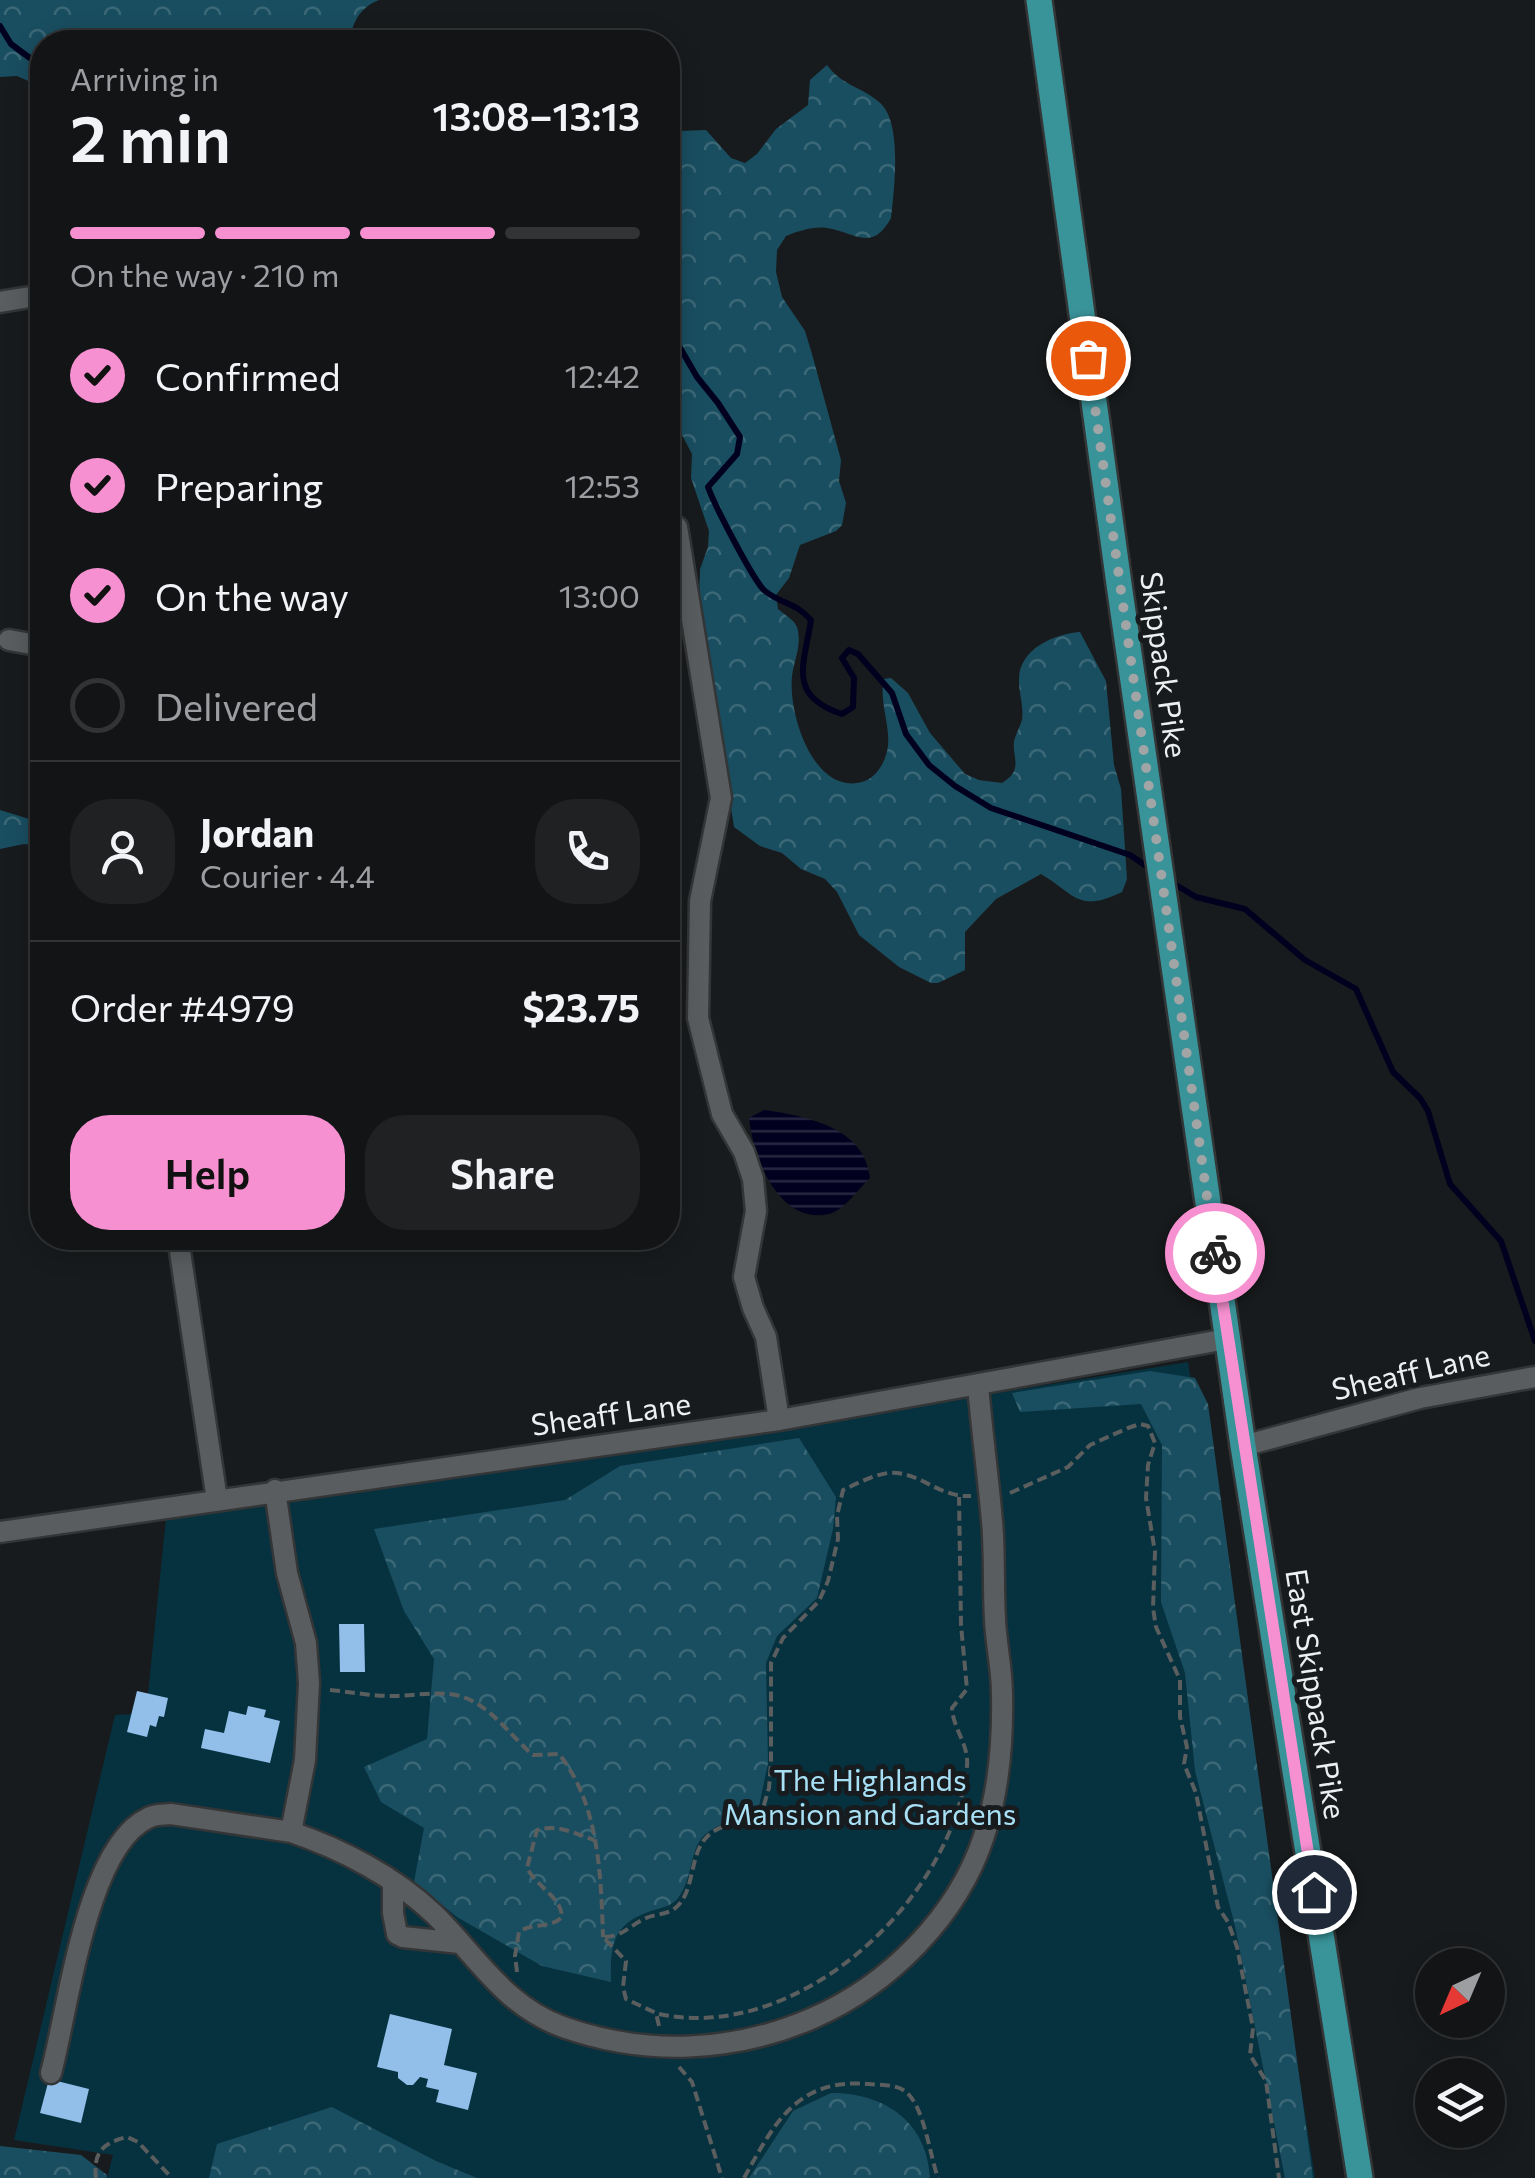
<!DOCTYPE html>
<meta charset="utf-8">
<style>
:root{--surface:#121416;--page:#1f2123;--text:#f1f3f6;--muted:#9c9ea1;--line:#313335;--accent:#f690d0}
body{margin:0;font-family:Commissioner,sans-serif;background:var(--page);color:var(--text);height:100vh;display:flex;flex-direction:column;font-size:38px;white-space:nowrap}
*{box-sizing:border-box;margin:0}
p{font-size:32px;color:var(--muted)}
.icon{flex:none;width:55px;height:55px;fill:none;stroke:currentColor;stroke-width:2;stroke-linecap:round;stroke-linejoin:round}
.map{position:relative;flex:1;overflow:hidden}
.side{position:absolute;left:30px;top:30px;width:650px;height:1220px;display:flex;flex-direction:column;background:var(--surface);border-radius:40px;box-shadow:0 5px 25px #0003,0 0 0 2px var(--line)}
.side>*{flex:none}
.needle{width:65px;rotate:224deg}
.buttons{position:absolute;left:1415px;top:1948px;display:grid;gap:20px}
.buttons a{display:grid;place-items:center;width:90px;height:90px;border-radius:50%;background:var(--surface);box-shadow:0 5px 25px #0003,0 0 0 2px var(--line);font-size:50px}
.pin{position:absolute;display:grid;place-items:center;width:85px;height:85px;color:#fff;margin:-42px;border:5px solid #fff;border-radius:50%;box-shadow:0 2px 10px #0007}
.courier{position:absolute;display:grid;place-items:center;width:100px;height:100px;margin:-50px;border:8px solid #f690d0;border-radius:50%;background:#fff;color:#222;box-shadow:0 2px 12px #0007}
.head em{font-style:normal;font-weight:600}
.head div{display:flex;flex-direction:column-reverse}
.head{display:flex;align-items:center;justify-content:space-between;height:170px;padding:0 40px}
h1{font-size:65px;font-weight:600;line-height:75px}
.bar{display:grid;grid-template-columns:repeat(4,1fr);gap:15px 10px;align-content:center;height:120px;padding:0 40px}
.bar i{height:12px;border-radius:8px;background:var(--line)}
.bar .active{background:var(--accent)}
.bar p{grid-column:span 4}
.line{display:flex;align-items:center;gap:25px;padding:0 40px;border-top:2px solid var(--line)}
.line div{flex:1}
.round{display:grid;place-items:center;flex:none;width:105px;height:105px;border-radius:40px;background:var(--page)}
ol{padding:0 40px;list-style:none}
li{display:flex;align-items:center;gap:30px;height:110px}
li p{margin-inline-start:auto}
li .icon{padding:10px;border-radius:50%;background:var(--accent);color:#111;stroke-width:4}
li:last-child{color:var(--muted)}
li i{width:55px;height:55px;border:5px solid var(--line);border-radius:50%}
.primary-button{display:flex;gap:20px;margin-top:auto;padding:20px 40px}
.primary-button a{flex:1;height:115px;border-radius:40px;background:var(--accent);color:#111;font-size:40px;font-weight:600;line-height:115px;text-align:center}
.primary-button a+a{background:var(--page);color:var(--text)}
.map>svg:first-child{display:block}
</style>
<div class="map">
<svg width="1535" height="2178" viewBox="0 0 1535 2178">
<defs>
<pattern id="forest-crowns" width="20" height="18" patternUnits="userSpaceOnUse" patternTransform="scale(2.5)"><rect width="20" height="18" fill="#194e60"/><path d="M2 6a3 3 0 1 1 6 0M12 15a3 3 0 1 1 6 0" fill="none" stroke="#3b6877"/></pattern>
<pattern id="water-rules" width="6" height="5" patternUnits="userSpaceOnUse" patternTransform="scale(2.5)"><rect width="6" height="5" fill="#02001f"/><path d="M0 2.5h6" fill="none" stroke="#272640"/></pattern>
</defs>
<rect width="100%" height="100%" fill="#181b1d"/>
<path fill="#06313f" d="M1188 1362 1315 2178H107L113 2155 14 2140 115 1715 146 1713 166 1518 760 1431Z"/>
<path fill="url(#forest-crowns)" d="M0 0H379C362 6 349 24 352 42H42V87L17 76 0 77Z
M827 65C841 85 862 87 879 102 903 121 894 190 891 218 872 253 854 232 827 228 814 226 798 231 786 236L777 250 776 272 782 297 805 331 812 354 841 460 839 481 846 503 842 525 836 531 800 545 789 578 776 595 778 609C786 616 797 621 798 631 801 648 794 660 792 676 788 713 813 795 862 782 874 779 883 766 886 755 894 732 878 704 884 679L891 678 908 693 930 733 965 774 979 780 1002 783C1024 770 1012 757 1014 742 1015 735 1020 727 1022 720 1024 706 1019 694 1019 681 1018 649 1054 634 1080 632L1106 681 1114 765 1121 789 1127 879 1122 892C1078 913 1076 895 1041 874L996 899 965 932V970L938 983H931L899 967 859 935 837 892 825 879 801 869 782 853 760 846 734 827 699 601 700 569 708 547 709 531 691 478 692 454 681 433H668V135L680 131 706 130 731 158 745 163 757 154 776 129 808 105 810 80Z
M0 810 42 823V846L24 844 0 849Z
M1150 1371 1195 1378 1208 1404 1313 2178H1285L1235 1926 1195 1771 1185 1673 1161 1602 1162 1445 1141 1404 1020 1412 1012 1393Z
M799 1438 836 1497 833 1529 817 1598 777 1636 766 1663 768 1763 758 1811C736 1822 703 1823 695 1851 690 1865 689 1882 680 1895 674 1905 665 1907 654 1910 613 1923 610 1943 611 1982L542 1966 457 1917 414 1882 424 1828 381 1802 364 1767 427 1739 434 1659 404 1611 374 1529 565 1500 620 1466Z
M831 2093C884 2093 927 2121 930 2178H749L793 2111Z
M332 2107 436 2161 477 2178H209L217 2144Z
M0 2146 81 2155 107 2175V2178H0Z"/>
<path fill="url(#water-rules)" d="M764 1110C806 1116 865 1127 870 1178 859 1188 845 1210 829 1214 778 1225 753 1157 749 1118Z"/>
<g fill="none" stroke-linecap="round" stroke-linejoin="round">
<path stroke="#02001f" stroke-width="6" d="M0 26 11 44 42 67
M668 327 697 377 718 403 740 437 737 454 708 487C714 504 754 582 765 591 783 605 795 602 811 620 804 665 787 696 842 714L853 707 854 678 842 658 849 650 858 654 892 693 906 734 929 765 955 786 991 808 1130 855 1152 870
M1171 882 1196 897 1245 909 1305 960 1356 989 1393 1072 1420 1098 1428 1111 1450 1184 1501 1241 1535 1341"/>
</g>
<path fill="#92beea" d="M339 1624H364L365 1672H340Z
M137 1691 168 1698 164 1717 159 1716 156 1727 150 1725 147 1737 127 1732Z
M248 1706 266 1710 264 1717 280 1721 270 1763 201 1748 205 1729 224 1733 229 1711 246 1715Z
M390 2014 452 2029 444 2065 477 2073 468 2110 436 2102 439 2090 426 2087 428 2079 420 2077 413 2085H407L398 2078V2072L377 2067Z
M49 2079 89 2089 81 2123 40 2113Z"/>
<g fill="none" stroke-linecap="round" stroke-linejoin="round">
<defs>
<path id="minor" d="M0 302 30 297 42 299
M677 527 721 798 700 901 698 1018 722 1114 744 1152 753 1179 756 1211 744 1277 753 1308 766 1337 779 1420
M9 640 42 646
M178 1238 217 1500
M1243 1446 1420 1398 1535 1377
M275 1490 287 1573 306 1643 309 1683 305 1760 291 1832C342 1849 395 1877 434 1914 476 1955 504 2006 563 2027 645 2056 733 2053 813 2018 889 1985 958 1916 984 1836 999 1791 1003 1741 1002 1694 1002 1669 996 1644 995 1619 993 1586 995 1553 992 1521 988 1476 982 1431 978 1386
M0 1532 779 1420 1227 1339
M393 1882V1913L397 1934 403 1937 460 1943
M51 2073C68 2011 86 1847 148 1818 155 1814 163 1815 171 1814L291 1832"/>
<path id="major" d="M1039 0 1119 584 1243 1446 1360 2178"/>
</defs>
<use href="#minor" stroke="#333536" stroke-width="25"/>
<use href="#major" stroke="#333536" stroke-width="30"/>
<path stroke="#5b5e5f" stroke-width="4" stroke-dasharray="10 5" stroke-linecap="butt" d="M1010 1493 1068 1467 1090 1445 1128 1428 1140 1424 1148 1426 1155 1443 1148 1465 1146 1498 1155 1552 1153 1608 1156 1627 1180 1680V1717L1187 1747 1184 1764 1196 1793 1218 1907 1228 1922 1237 1947 1253 2028 1250 2055 1266 2081 1279 2178
M330 1690C351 1692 371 1696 392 1696 420 1696 451 1687 476 1703 498 1716 513 1738 533 1755L559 1754C599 1804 601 1875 603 1937
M517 1972 515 1956 519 1932C533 1922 551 1929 562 1917 562 1898 537 1887 527 1868L537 1830C558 1824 574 1833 594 1840
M659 2014C798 2044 953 1900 967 1766 969 1744 953 1729 952 1708L967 1689 961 1625 959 1497
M659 2026 656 2013 626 1999 623 1987 626 1961 603 1937C622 1937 628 1927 644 1919 653 1914 666 1915 674 1909 695 1894 689 1857 705 1839 719 1822 742 1824 761 1815L769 1788 771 1763V1663L783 1638 819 1601 828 1581 838 1539 837 1516 843 1490C856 1484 873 1475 888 1473 919 1470 938 1498 971 1496
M679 2067 692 2082 722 2178
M96 2178C93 2152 103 2143 127 2137L138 2142 172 2178
M744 2178C775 2122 797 2078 869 2084 880 2085 897 2084 906 2092 924 2106 930 2156 938 2178"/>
<use href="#minor" stroke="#595d5f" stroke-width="20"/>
<use href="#major" stroke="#39949a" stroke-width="25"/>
</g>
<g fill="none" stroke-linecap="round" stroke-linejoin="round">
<path stroke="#a2a5a6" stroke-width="10" stroke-dasharray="0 18" d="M1088 358 1215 1253"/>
<path stroke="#f690d0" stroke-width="12" d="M1215 1253 1314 1892"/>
</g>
<g text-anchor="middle" stroke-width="10" stroke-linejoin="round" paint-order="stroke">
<g font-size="30" fill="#edeff0" stroke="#181b1d">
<text transform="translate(1163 665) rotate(82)" y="10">Skippack Pike</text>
<text transform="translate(1411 1373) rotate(-13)" y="10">Sheaff Lane</text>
<text transform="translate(611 1415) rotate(-8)" y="10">Sheaff Lane</text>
<text transform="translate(1315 1694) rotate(81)" y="10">East Skippack Pike</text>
</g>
<g font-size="30" fill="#a7dff5" stroke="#181b1d">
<text x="870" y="1791">The Highlands<tspan x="870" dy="34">Mansion and Gardens</tspan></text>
</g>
</g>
</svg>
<div class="buttons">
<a><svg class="needle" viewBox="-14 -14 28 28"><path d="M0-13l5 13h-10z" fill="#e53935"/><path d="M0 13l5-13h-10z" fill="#9c9ea1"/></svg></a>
<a><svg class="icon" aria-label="layers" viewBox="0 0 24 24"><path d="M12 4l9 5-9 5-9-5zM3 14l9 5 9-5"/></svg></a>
</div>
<div class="pin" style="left:1088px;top:358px;background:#ea580c"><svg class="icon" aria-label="bag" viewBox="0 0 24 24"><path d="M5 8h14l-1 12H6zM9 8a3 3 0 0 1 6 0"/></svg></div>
<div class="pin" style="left:1314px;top:1892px;background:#1f2937"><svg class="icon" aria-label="home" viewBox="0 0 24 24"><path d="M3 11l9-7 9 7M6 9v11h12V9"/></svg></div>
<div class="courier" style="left:1215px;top:1253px"><svg class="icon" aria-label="bike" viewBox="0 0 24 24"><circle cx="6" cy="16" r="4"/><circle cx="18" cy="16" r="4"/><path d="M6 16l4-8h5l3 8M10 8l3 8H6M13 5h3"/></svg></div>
<section class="side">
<div class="head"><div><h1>2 min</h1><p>Arriving in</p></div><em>13:08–13:13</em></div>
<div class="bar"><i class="active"></i><i class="active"></i><i class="active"></i><i></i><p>On the way · 210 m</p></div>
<ol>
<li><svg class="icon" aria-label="check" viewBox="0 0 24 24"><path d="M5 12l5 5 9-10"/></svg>Confirmed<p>12:42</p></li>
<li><svg class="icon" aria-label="check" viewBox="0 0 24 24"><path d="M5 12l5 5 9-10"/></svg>Preparing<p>12:53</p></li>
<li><svg class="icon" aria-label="check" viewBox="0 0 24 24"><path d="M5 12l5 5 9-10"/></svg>On the way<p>13:00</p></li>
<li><i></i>Delivered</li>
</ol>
<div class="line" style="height:180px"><a class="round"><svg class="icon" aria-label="person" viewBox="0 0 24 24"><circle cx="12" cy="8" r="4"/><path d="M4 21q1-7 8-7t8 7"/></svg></a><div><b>Jordan</b><p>Courier · 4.4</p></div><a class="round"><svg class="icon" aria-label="phone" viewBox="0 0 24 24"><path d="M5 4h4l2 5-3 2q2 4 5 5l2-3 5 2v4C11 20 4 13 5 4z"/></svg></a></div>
<div class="line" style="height:130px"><div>Order #4979</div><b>$23.75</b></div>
<div class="primary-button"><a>Help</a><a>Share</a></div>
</section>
</div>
